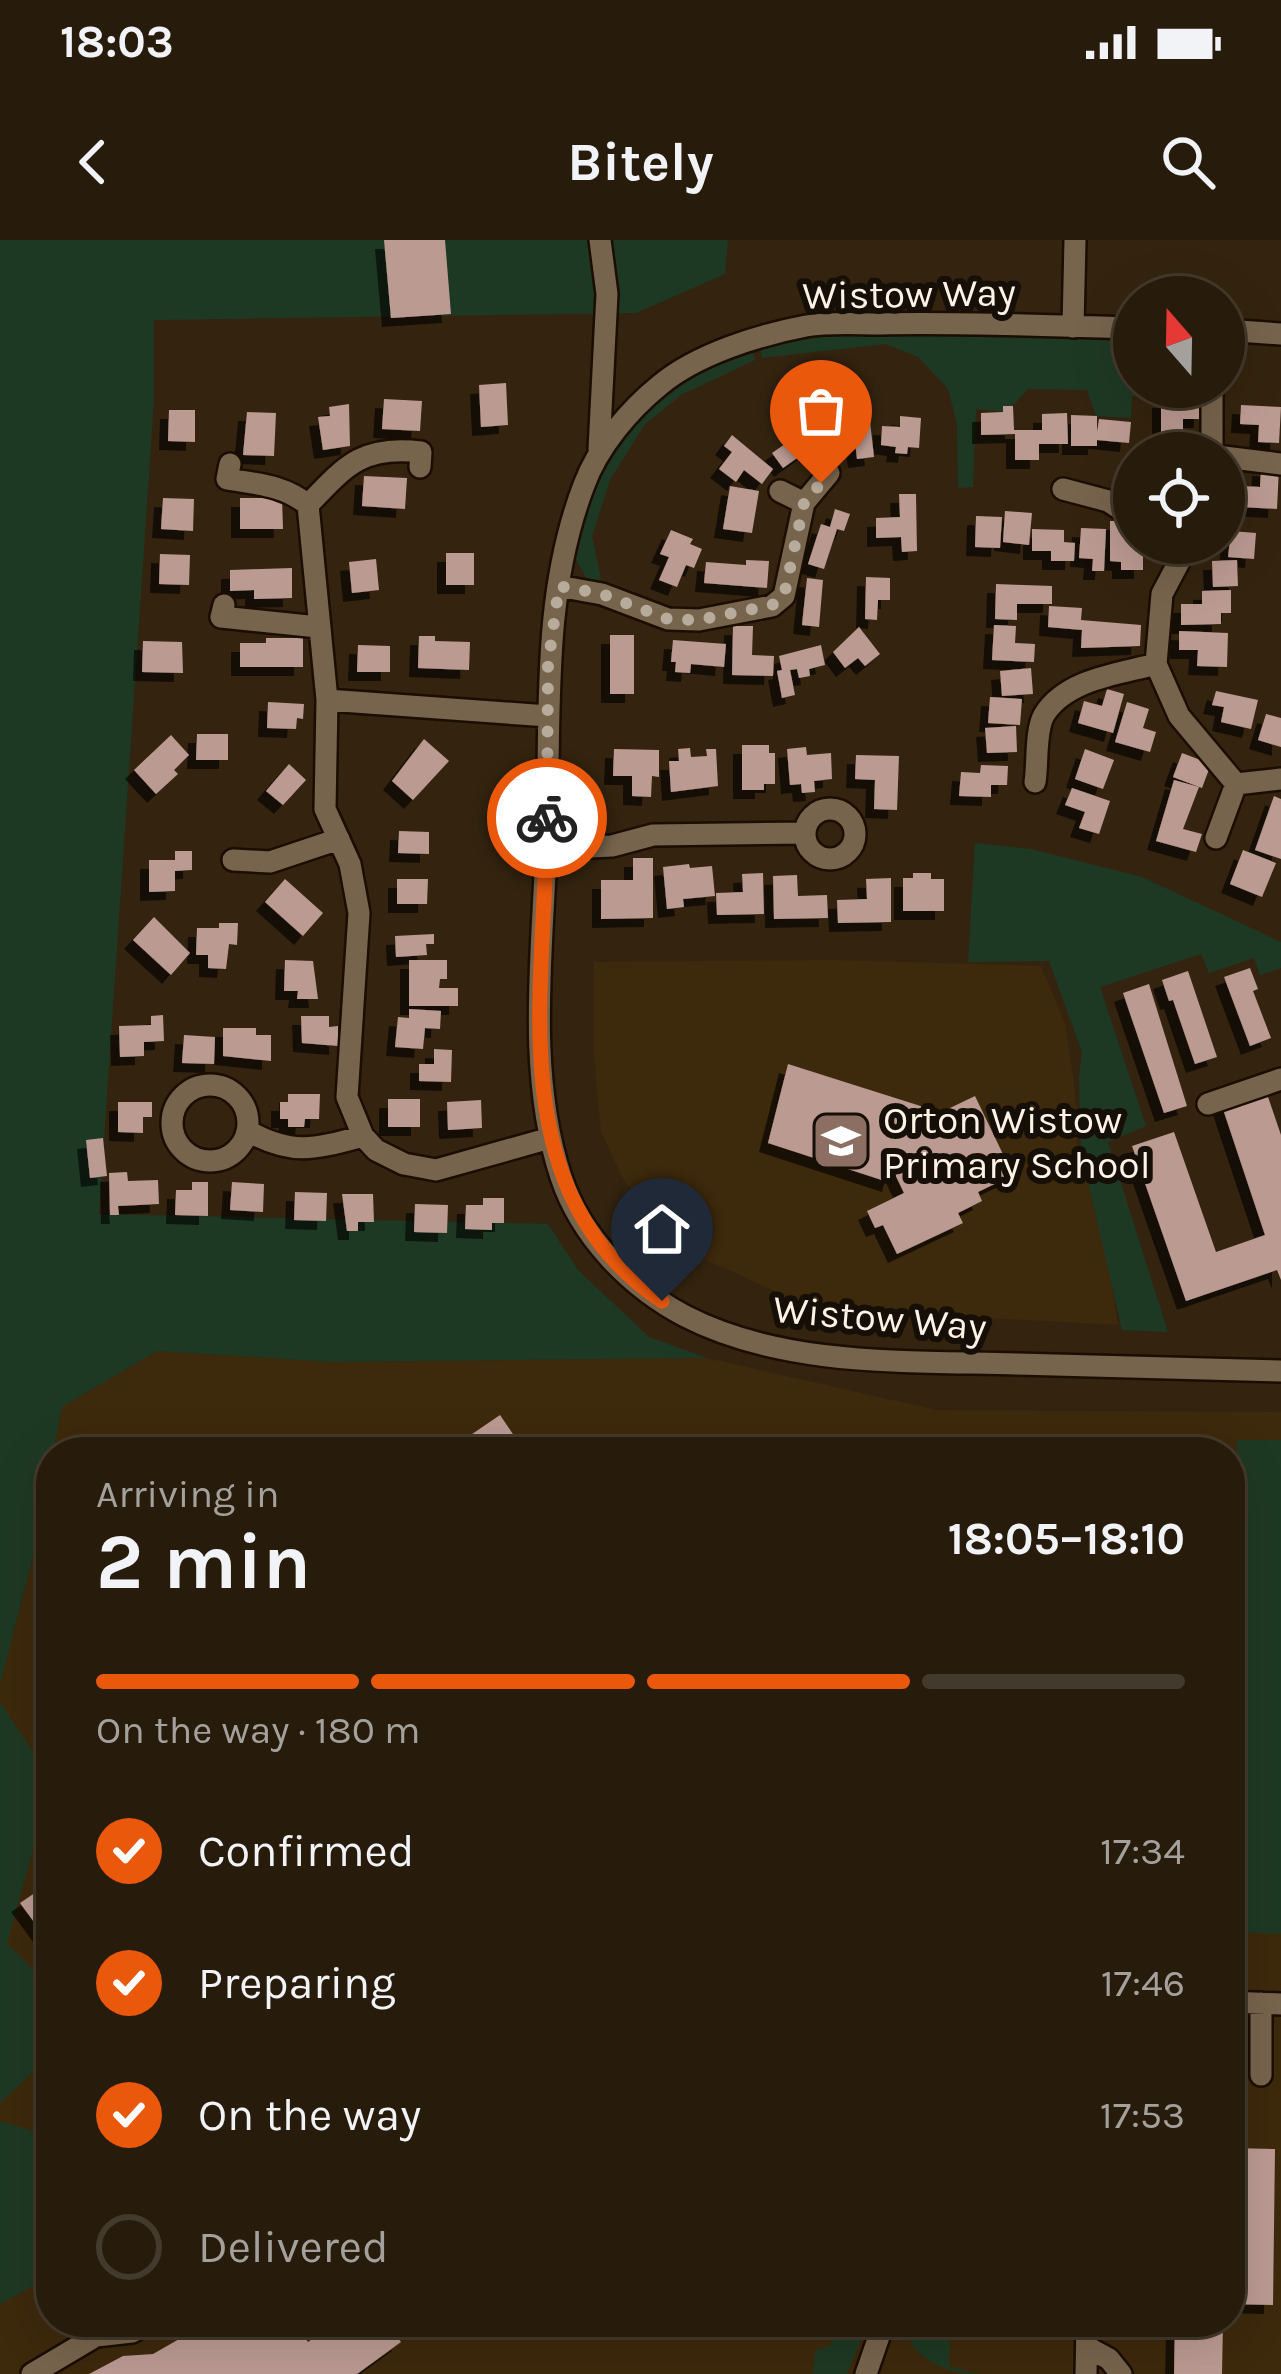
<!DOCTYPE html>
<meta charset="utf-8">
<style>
:root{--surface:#271b0b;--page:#332819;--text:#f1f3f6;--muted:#a4a19d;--line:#43392c;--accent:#ea580c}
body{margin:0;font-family:Karla,sans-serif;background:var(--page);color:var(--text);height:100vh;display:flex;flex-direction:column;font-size:45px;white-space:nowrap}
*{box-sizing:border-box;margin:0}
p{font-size:39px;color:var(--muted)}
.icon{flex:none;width:66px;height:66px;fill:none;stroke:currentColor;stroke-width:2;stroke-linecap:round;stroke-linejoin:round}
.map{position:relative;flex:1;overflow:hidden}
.panel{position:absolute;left:36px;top:1197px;width:1209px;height:900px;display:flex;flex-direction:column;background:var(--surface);border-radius:48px;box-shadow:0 12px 48px #0002,0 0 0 3px var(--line)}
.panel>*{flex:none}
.needle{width:78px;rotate:340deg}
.tools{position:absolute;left:1113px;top:36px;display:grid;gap:24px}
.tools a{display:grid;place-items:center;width:132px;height:132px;border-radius:50%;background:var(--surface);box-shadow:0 12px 48px #0002,0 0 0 3px var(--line);font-size:60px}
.pin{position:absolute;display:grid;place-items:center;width:102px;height:102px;color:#fff;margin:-123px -51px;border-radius:50% 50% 50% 0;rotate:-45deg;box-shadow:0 0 12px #0007}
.pin .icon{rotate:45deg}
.courier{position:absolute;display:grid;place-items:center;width:120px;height:120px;margin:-60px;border:9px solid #ea580c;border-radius:50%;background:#fff;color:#222;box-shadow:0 3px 15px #0007}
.overview em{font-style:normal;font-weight:700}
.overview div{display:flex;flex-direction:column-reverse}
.overview{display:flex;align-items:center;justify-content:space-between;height:204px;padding:0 60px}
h1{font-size:78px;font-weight:700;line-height:90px}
.bar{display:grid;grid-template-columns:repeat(4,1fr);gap:18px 12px;align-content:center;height:144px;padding:0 60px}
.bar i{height:15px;border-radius:9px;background:var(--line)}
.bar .on{background:var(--accent)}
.bar p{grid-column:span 4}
ol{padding:0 60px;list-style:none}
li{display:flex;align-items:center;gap:36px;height:132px}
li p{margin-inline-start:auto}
li .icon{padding:12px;border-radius:50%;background:var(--accent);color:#fff;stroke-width:4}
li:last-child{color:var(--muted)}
li i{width:66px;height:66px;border:6px solid var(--line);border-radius:50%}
.status{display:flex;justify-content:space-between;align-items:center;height:84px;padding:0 60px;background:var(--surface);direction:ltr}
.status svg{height:33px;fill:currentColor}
header{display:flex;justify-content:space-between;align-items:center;height:156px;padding:0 60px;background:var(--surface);font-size:54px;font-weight:700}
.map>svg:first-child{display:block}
</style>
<div class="status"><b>18:03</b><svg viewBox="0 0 49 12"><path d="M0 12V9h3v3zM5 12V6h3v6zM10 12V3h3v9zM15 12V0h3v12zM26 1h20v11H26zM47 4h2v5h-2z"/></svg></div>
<header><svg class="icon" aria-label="back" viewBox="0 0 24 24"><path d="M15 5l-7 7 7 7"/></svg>Bitely<svg class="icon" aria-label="search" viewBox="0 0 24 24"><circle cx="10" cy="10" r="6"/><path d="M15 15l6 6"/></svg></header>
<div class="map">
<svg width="1281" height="2134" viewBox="0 0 1281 2134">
<defs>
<filter id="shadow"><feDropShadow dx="-9" dy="9" stdDeviation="0" flood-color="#0009"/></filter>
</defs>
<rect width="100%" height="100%" fill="#34240f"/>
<path fill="#3d290c" d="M835 720 1041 726 1065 783 1075 850 1077 909 1102 982 1118 1085 815 1069 684 1010 657 988 621 935 601 892 594 817V722Z
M157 1111 332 1122 707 1118 937 1170 1281 1172V2134H0V1444L31 1325 51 1224V2082H1230V1212H53L62 1167Z"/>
<path fill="#1e3923" d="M0 0H728L725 34 636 73 154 80V160L99 974 548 984 578 1030 649 1097 707 1118 332 1122 157 1111 62 1167 31 1325 0 1444Z
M862 93 1134 99V147H1204V153L1132 156 1131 178 1096 176 1087 150 1028 149 1007 172 976 169 973 247 958 248 957 183 948 149 918 117 886 104 762 118 760 107 812 96Z
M753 112 755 120 681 155 645 184 610 240 592 296 601 339 597 345 585 336 574 316C593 248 619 175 684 138 705 126 730 120 753 112Z
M975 603 1031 609 1142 637 1281 702V728L1260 735 1254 718 1209 733 1201 714 1100 747 1146 886 1108 902 1168 1092 1122 1090 1081 912 1079 837 1082 812 1049 721 968 722Z
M1237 1200H1281V1694L1230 1692V1384Z
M0 1462 47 1533 32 1614 7 1703 51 1748V1815L0 1863Z
M0 1881 51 1896V2080L33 2046 0 2064Z
M832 2082H868L847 2134H813L815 2111 831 2105Z
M904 2082H950L949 2126 978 2134C946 2134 908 2118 904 2082Z"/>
<path fill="#bb9a92" filter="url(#shadow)" d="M384 0H445L451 74 391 78Z
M506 143 508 185 481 187 479 145Z
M384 159 422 161 420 191 382 189Z
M1161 159H1203V179H1183V194H1161Z
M349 164 350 206 323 210 318 177 330 176 329 167Z
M1241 165 1281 167 1279 203 1258 202 1259 185 1240 184Z
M1003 166H1013L1014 190H1042V174L1067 173 1068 204H1039V220H1015V194L981 195V173L1003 172Z
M169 170H195V202L168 201Z
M247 172 276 173 274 216 243 215Z
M869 172 874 217 857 219 854 194 836 196 834 176Z
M1071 175 1097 176V192L1099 179 1131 182 1129 203 1097 200V206H1071Z
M900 176 921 178 919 208 908 207 907 214 895 213 896 207 881 205 882 186 900 187Z
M800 177 806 186 814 180 825 196 816 203 820 208 809 215 807 211 783 228 772 213 798 195 790 184Z
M732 195 773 229 762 244 744 230 736 242 719 229 732 212 724 206Z
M1159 195 1191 196 1190 213H1158Z
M1261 227 1279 228 1277 269 1241 267 1242 246 1260 247Z
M364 236 407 238 405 269 362 266Z
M730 246 759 251 752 293 723 289Z
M899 254H916L917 311 902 312 901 297 876 298V278L900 277Z
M163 258 194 259 193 291 161 289Z
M240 258H282L283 289H240Z
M835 269 850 274 844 291 837 289 824 329 808 324 821 284 830 287Z
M1005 271 1032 273 1029 305 1003 302Z
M976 276 1002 277 1000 308 975 307Z
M1110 281H1130V302L1143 303V330H1121V322L1110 321Z
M1081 288 1106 289 1104 331H1092L1093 319 1079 318Z
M1032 289 1064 290V302L1075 303 1074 321H1051V311H1032Z
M671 290 693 299 690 304 702 309 694 328 686 325 677 347 659 340 669 317 660 314Z
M1231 291 1256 293 1254 319 1228 317Z
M446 313H474V345H446Z
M160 314 190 315 189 345 159 344Z
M376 319 379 350 352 353 349 322Z
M746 320 769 321 767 348 704 343 706 322 746 325Z
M1237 320 1238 346 1213 347 1212 321Z
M292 328V358L254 359V350L230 351V330Z
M866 337 890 338V360H878L877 380 865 379Z
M807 338 823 340 819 387 802 385Z
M996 344 1052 346V364H1017V380L995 379Z
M1231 350V373H1221V384L1181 385V364H1202V351Z
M1049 366 1082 368 1081 380 1141 385 1140 406 1081 408 1082 390 1048 387Z
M994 385 1016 386 1015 403 1035 404 1034 422 992 420Z
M733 386H753L752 415 774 416 773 436 732 435Z
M859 387 880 414 865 426 858 418 845 428 833 412Z
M1179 391 1228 393 1227 427 1197 426 1198 410H1179Z
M610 395H634V454H610Z
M419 396H435V401L470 402 469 430 418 428Z
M266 398H303V427H240V403H266Z
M673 400 726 404 724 427 691 424 690 433 675 432 676 422H671Z
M143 401 182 402 183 433 142 432Z
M358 405 390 406V432H357Z
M821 405 825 425 809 429 810 436 799 438 797 429 790 430 795 455 782 458 777 431 782 430 779 416Z
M1031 428 1033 454 1002 456 1000 431Z
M1107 449 1124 454 1113 493 1078 483 1084 461 1102 466Z
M1216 451 1258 460 1251 489 1221 482 1224 467 1212 465Z
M990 457 1022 459 1020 485 988 483Z
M268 462 304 464 303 479 297 478 296 489 267 488Z
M1127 462 1149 469 1143 488 1156 492 1150 512 1115 502Z
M1266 474 1281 478V507L1258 500Z
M1016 486 1017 512 987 513 985 488Z
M197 494H228V520H196Z
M171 495 189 515 174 530 178 534 156 554 134 530Z
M424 499 449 521 413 560 392 541Z
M742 505H769V513H775V544H764V550H742Z
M806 507 807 515 831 513 832 539 814 541 815 552 802 553 801 544 790 545 787 509Z
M690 508 691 517 707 516 706 509H716L718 546 671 552 669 521H679L678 509Z
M614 509 659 510V537L652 536 651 557 632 556V536H613Z
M1085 509 1114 520 1103 549 1075 539Z
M1182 513 1211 524 1202 548 1173 537Z
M856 515 899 516 897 570 874 569 875 540 855 539Z
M289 524 306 540 283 565 266 551Z
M981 525 1008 526 1007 545H991V557L959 556 961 532 980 533Z
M1174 540 1199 547 1183 589 1202 594 1196 612 1156 601Z
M1072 548 1110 561 1099 594 1079 588 1085 572 1065 565Z
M1274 556 1281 559V619L1255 610Z
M399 591 429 592V614L398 613Z
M1243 610 1276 623 1262 657 1230 644Z
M175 611H192V630L175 631V651L149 652V620H175Z
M633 618H653V678L601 679V640H633Z
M689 624 690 628 712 626 715 656 683 659 684 667 667 669 663 627Z
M763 633 764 674 717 675 716 653 743 652 742 634Z
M913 633H931V639H944V671H903V638H913Z
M797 635 798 656 827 655 828 678 774 679 773 636Z
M891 638V682L838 683 837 660 867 659 866 639Z
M285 639 323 673 303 696 265 662Z
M397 639H428L427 664H397Z
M154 677 190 713 171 735 133 700Z
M219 683H238L237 705 229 704 226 729 208 728V715H196L197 688H219Z
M434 694V704H426L427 715 396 717 395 696Z
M285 720 313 721 318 759H297L298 751H284Z
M409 720H447V739H440L439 748H458V766H409Z
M1250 728 1258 749 1253 751 1271 798 1250 806 1224 737Z
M1188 731 1217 817 1195 824 1173 760 1169 761 1162 740Z
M1149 744 1187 866 1164 873 1123 753Z
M409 769 441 771 440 789 425 788 423 809 395 807 398 777 409 778Z
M163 775 164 801 144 802V816L120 817 119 786 151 785V776Z
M301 776H329V787L338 786V806L302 803Z
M223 788H256V795H271V821L223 816Z
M184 795 215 797 214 824 182 823Z
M434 809 452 810 451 842 419 841V824H434Z
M788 824 930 869 927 879 975 856 1013 935 978 952 982 961 958 973 963 983 897 1014 883 985 875 988 867 971 904 953 894 932 891 943 768 903Z
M1266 851 1281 895V1040L1277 1030 1186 1061 1132 906 1174 892 1216 1012 1265 995 1222 866Z
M288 854H320L319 879H305L304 887H288V879H280V862H288Z
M388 859H420V887H388Z
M481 860 482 888 448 890 447 862Z
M118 862H152V877H143V893L118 892Z
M103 898 107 936 90 938 86 900Z
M127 932 128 941 158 940 159 964 118 966 119 975H110L109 933Z
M192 942H208V976L175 975 176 950H192Z
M232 942 264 944 263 972 230 970Z
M295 952 327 953 326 981 294 980Z
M342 954H373L374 982H358V991H347Z
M483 958H504V983H492V990L465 989 466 965H483Z
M415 964 448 965 447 993 414 992Z
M500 1175 525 1212H461L456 1205Z
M51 1642V1705L20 1663Z
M1230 1908 1275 1909 1273 2065 1230 2064Z
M209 2082H285L288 2089 296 2084 308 2102 336 2082H386L401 2102 357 2134H89L123 2116 153 2114Z
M1175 2082H1223L1222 2134H1174Z"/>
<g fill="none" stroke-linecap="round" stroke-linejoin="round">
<defs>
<path id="minor" d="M1073 87 1075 0
M1134 88C1050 86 965 82 880 84 856 84 830 82 806 86 759 95 697 114 660 145 629 170 598 207 584 245 539 362 552 489 546 611 542 717 527 835 561 937 581 997 630 1047 685 1076 784 1127 907 1121 1017 1124 1105 1126 1193 1129 1281 1131
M1224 90 1281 94
M1212 147V213
M599 209 607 54 600 0
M1224 217 1281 224
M230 224 227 239C257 244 284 245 308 265
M420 227 421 212C363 205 346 225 308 265L327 460 548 476
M1063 249 1108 261 1134 278
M780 251 804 263
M1189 303 1162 354 1156 424 1179 476 1236 544 1281 539
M558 346 602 354 668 379 699 380 772 366 784 356 804 263 829 233
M224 365 221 377 318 387
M327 460 325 569 350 624 359 673 347 857 363 896 376 910 404 924 436 930 550 898
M1035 542C1038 524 1035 491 1044 475 1066 439 1119 434 1156 424
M805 594a25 25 0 1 1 50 0a25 25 0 1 1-50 0Z
M1216 598 1236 544
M547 609 612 606 653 595 805 593
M233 620 270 622 339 599
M172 883a38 38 0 1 1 76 0a38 38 0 1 1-76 0Z
M1208 864 1281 839
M248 891C292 916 315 909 363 896
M1230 1762 1281 1764
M1261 1763V1835
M1087 2107 1109 2119 1121 2134
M32 2134 96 2096 132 2092 150 2082
M866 2134 884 2082
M1086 2134 1087 2082"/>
</defs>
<use href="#minor" stroke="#1b0d00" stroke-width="26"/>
<use href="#minor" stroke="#77644d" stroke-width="21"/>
</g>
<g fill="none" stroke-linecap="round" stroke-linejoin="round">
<path stroke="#b7ab9b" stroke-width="12" stroke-dasharray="0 21.6" d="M547 578 548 425 559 346 602 354 668 379 699 380 772 365 784 356 804 263 821 243"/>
<path stroke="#ea580c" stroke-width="15" d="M547 578C546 748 498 951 662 1061"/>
</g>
<defs>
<symbol id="school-square" viewBox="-11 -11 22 22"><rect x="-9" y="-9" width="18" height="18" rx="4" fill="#8d6e63" stroke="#160f07"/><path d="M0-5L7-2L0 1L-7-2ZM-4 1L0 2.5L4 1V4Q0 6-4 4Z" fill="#fff"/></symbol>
</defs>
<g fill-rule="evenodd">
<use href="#school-square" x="808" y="868" width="66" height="66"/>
</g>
<g text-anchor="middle" stroke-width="12" stroke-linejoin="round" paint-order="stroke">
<g font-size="39" fill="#fef3e6" stroke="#160f07">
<text transform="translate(909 53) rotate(-1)" y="14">Wistow Way</text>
<text transform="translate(880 1077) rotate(5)" y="14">Wistow Way</text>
</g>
<g font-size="39" fill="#fef3e6" stroke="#160f07" text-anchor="start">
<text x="883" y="893">Orton Wistow<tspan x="883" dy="45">Primary School</tspan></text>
</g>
</g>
</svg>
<div class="tools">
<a><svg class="needle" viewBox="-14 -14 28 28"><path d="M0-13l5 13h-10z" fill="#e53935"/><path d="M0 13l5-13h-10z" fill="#a4a19d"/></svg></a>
<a><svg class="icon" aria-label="locate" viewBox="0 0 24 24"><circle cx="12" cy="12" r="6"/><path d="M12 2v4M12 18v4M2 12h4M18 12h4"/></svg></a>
</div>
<div class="pin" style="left:821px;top:243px;background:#ea580c"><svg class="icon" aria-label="bag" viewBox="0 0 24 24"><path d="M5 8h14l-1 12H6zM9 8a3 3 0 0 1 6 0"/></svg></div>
<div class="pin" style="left:662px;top:1061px;background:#1f2937"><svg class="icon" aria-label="home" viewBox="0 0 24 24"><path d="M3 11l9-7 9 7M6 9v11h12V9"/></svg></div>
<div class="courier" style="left:547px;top:578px"><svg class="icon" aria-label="bike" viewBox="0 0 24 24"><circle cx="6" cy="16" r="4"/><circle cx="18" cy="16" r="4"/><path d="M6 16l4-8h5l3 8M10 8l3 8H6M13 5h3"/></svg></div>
<section class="panel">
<div class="overview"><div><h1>2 min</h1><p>Arriving in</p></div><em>18:05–18:10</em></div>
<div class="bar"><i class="on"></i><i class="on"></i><i class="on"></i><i></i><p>On the way · 180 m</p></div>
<ol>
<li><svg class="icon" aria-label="check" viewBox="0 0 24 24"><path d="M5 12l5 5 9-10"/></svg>Confirmed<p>17:34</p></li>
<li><svg class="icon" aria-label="check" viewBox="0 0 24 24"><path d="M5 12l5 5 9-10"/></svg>Preparing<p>17:46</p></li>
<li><svg class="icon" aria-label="check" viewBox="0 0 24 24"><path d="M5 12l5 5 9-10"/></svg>On the way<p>17:53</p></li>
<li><i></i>Delivered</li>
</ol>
</section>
</div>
